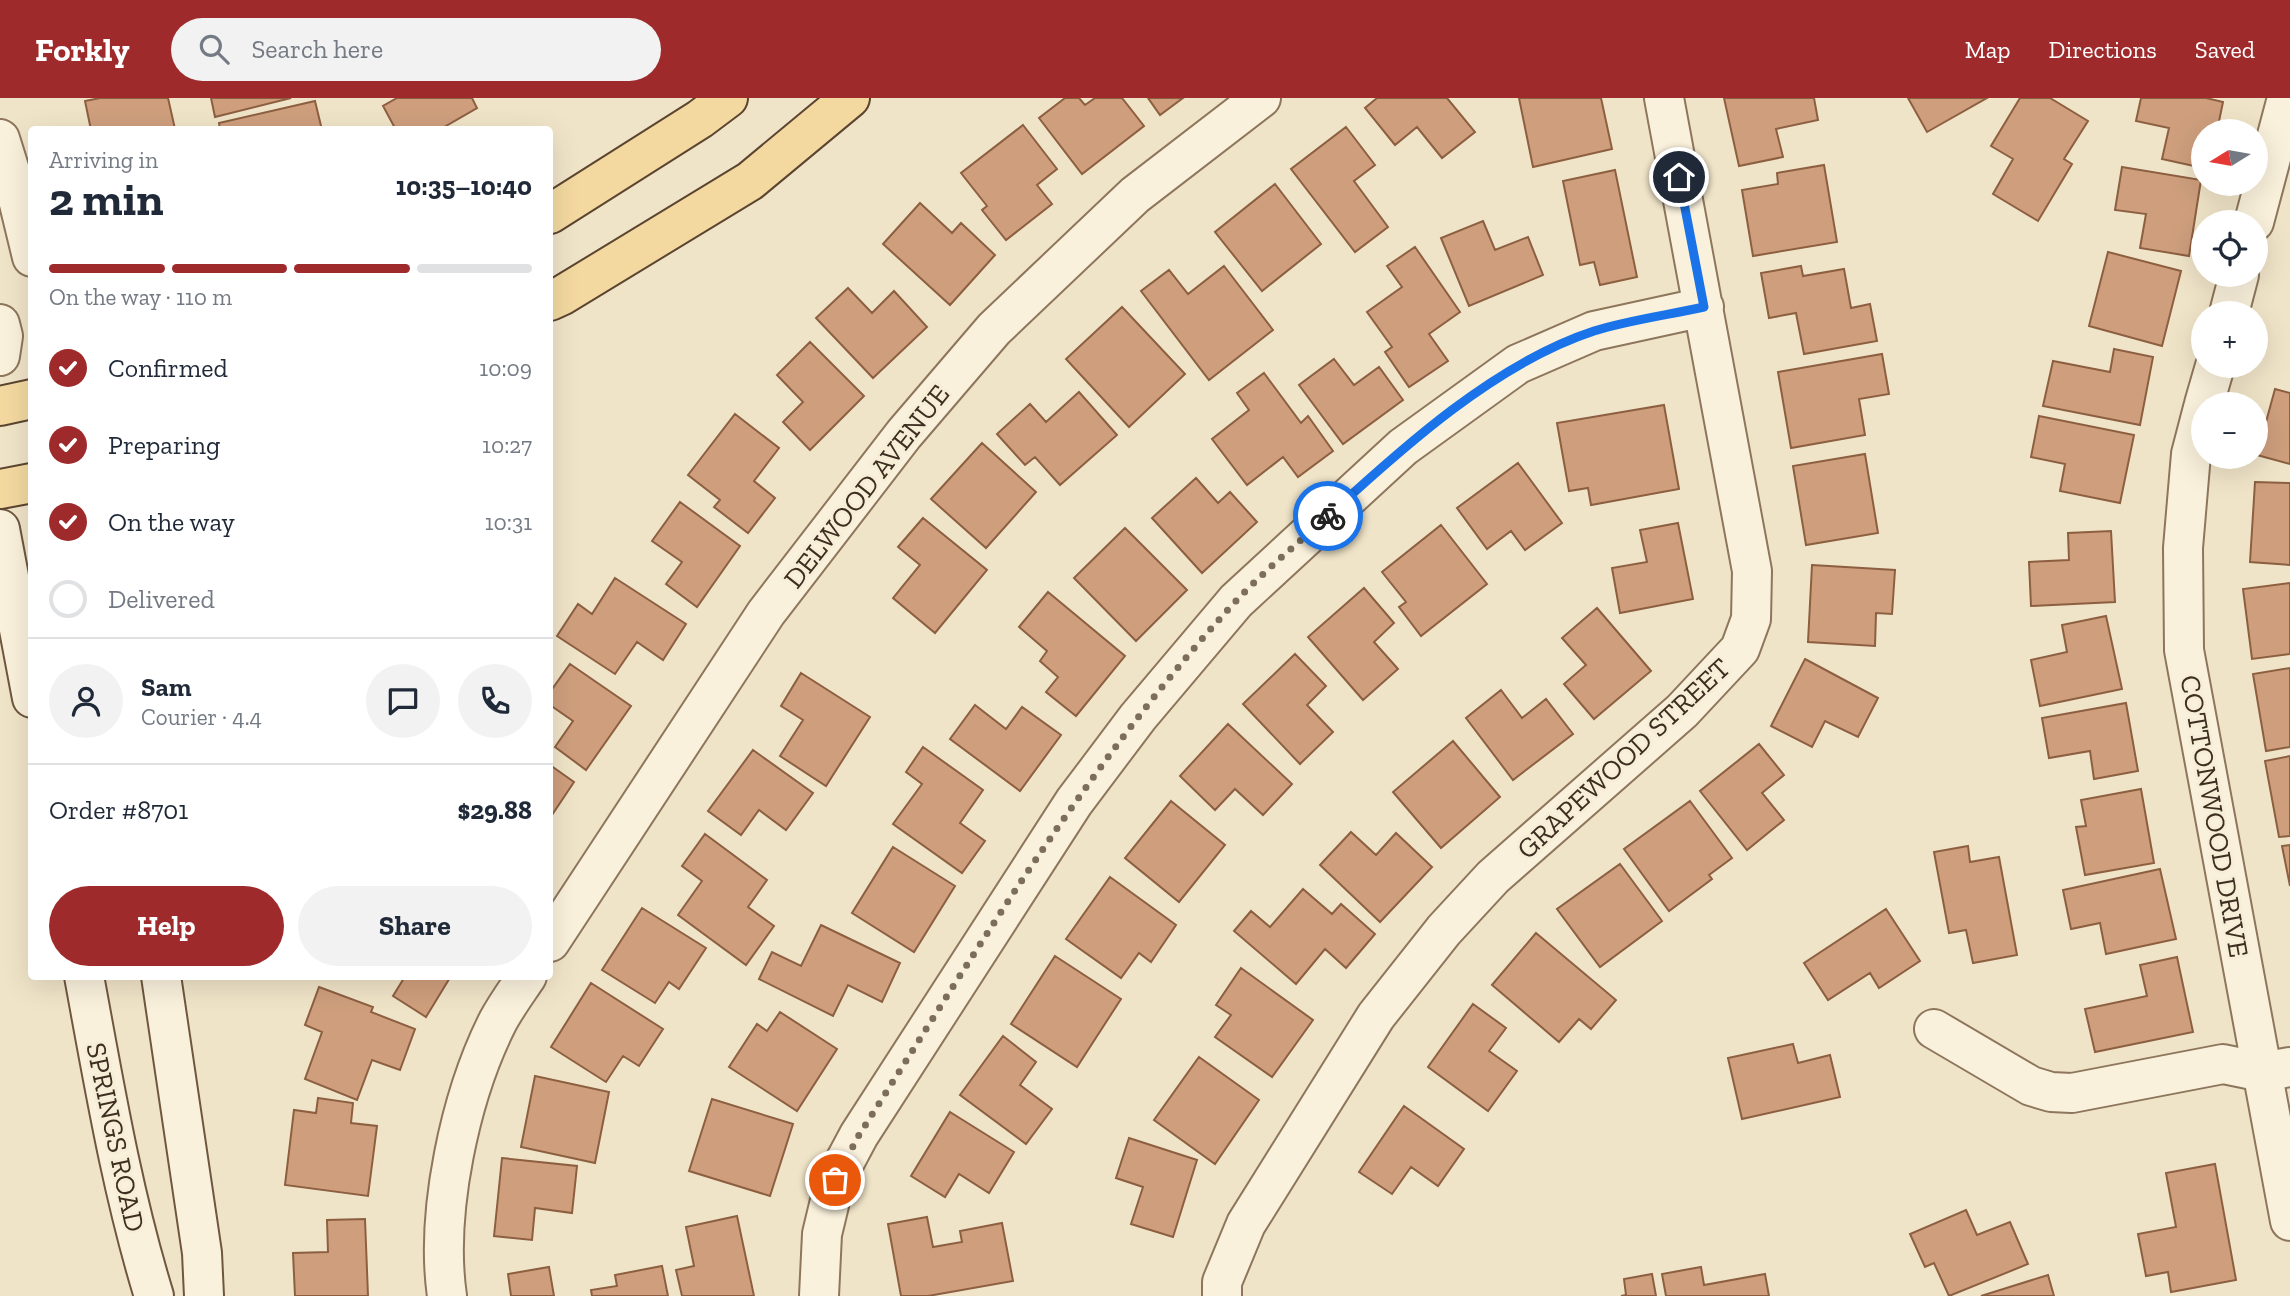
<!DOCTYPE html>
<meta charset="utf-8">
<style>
:root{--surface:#fff;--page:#f2f2f3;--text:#1f2937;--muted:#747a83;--line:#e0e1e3;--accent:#9e2a2b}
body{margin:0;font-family:"Zilla Slab",serif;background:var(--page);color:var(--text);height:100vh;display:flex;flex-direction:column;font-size:26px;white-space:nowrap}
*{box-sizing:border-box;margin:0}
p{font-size:23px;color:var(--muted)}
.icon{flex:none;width:38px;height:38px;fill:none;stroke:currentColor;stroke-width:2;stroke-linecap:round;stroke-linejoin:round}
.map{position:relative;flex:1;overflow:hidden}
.details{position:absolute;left:28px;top:28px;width:525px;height:854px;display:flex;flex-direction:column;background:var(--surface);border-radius:7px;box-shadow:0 7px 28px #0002}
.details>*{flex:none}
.needle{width:46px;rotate:259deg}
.tools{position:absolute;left:2191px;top:21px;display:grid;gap:14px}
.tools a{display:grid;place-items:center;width:77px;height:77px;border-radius:50%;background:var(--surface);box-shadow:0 7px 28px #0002;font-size:35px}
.pin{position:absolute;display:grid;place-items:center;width:60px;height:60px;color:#fff;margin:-30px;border:4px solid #fff;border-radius:50%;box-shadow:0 2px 7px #0007}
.courier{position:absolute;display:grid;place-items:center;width:70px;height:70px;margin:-35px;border:5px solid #1a73e8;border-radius:50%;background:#fff;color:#222;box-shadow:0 2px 9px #0007}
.overview em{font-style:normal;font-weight:700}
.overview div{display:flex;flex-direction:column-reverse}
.overview{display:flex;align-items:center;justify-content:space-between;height:119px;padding:0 21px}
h1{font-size:46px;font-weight:700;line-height:52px}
.bar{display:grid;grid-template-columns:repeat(4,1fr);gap:10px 7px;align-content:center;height:84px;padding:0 21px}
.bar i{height:9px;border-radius:5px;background:var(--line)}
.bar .active{background:var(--accent)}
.bar p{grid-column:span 4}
.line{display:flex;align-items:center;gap:18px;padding:0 21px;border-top:2px solid var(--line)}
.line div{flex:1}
.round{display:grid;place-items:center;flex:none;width:74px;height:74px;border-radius:37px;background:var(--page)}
ol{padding:0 21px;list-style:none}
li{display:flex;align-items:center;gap:21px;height:77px}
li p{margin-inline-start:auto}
li .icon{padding:7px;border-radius:50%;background:var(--accent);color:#fff;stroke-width:4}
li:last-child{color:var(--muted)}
li i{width:38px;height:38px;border:4px solid var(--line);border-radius:50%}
.primary-button{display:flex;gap:14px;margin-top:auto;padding:14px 21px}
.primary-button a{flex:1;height:80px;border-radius:42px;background:var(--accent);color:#fff;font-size:28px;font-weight:700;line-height:80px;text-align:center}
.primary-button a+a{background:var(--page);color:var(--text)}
header{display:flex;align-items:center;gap:42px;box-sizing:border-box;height:98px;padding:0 35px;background:var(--accent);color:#fff}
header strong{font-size:33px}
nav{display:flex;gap:38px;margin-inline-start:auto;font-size:24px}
.search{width:490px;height:63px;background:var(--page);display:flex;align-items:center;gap:18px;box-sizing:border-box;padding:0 24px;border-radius:38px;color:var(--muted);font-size:26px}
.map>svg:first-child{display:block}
</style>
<header>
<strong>Forkly</strong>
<div class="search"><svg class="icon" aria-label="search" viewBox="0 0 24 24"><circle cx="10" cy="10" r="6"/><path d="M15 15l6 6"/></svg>Search here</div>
<nav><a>Map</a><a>Directions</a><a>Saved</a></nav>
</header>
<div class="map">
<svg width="2290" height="1198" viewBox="0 0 2290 1198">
<rect width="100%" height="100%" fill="#f0e4c8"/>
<path fill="#cf9f7d" stroke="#8d5f41" stroke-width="2" d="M100 0H168L175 31 91 32 85 3Z
M211 0H291L215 19Z
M397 0H472L477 10 439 32H396L383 8Z
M1065 0H1079L1085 7 1095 0H1122L1144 28 1082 76 1039 20Z
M1148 0H1183L1160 17Z
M1377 0H1447L1475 34 1442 60 1417 29 1395 47 1365 10Z
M1519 0H1601L1612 51 1533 69Z
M1724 0H1814L1818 22 1776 31 1783 59 1739 68Z
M1908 0H1987L1927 34Z
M2020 0H2050L2088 23 2064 61 2072 66 2038 123 1993 96 2013 61 1991 48Z
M2141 0H2206L2223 4 2217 33H2203V70L2162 61 2169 30 2136 23Z
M315 3 322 32H220L219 25Z
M1023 27 1057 71 1037 87 1052 106 1006 142 982 112 987 108 961 75Z
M1346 29 1375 67 1354 83 1388 129 1355 154 1291 71Z
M1824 67 1837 144 1753 158 1742 92 1778 86 1777 75Z
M2122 69 2201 82 2189 158 2140 150 2146 116 2115 112Z
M1615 72 1637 179 1600 187 1594 164 1580 167 1563 83Z
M1275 86 1321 146 1262 193 1215 134Z
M920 105 952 135 961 125 995 157 950 207 883 146Z
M1483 123 1495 152 1528 139 1543 177 1469 208 1441 140Z
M1415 149 1460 214 1429 236 1448 263 1409 289 1385 254 1392 249 1367 214 1402 189 1387 168Z
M2108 154 2181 173 2162 248 2089 228Z
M1224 168 1273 232 1209 282 1141 193 1169 172 1188 196Z
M1801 168 1803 178 1844 171 1851 210 1870 206 1877 243 1804 256 1796 215 1769 220 1761 175Z
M848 190 872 215 894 193 927 229 873 280 816 220Z
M1122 209 1185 276 1129 329 1066 261Z
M810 244 864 298 810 352 783 324 803 304 777 277Z
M2114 251 2153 259 2140 327 2043 308 2053 263 2110 274Z
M1882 256 1889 296 1859 301 1865 337 1791 350 1778 274Z
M1334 261 1354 287 1379 269 1403 302 1343 346 1299 287Z
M1264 275 1301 325 1308 318 1333 353 1298 379 1283 359 1247 387 1212 341 1249 312 1237 295Z
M2275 291 2290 295V366L2257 357Z
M1079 294 1117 337 1060 387 1035 359 1025 367 997 336 1030 306 1046 324Z
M1664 307 1679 391 1591 407 1588 390 1569 393 1557 325Z
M735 316 779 350 754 383 775 400 748 435 714 409 720 402 688 377Z
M2039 318 2134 337 2120 405 2060 393 2065 366 2031 359Z
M982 345 1036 394 986 450 931 401Z
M1865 356 1878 435 1806 447 1793 368Z
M1518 365 1562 425 1525 452 1511 433 1487 451 1457 410Z
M1196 380 1218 405 1230 394 1257 424 1202 475 1152 420Z
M2255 384 2290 385V467L2250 464Z
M680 404 740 448 697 509 666 486 682 464 652 443Z
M923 420 987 472 935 535 893 500 920 467 898 449Z
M1678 425 1693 501 1620 515 1612 470 1647 464 1640 432Z
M1441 427 1487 486 1421 538 1399 509 1406 504 1382 474Z
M1125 430 1187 492 1136 543 1074 480Z
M2111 433 2115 504 2031 508 2029 464 2069 462 2068 435Z
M1812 467 1895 472 1892 516 1876 515 1875 548 1808 544Z
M615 480 686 526 663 562 637 544 615 576 557 538 578 506 592 516Z
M2290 485V556L2252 561 2243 491Z
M1364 490 1394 525 1374 544 1398 571 1363 602 1308 539Z
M1048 494 1125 558 1076 618 1046 594 1058 579 1040 563 1047 553 1019 529Z
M1597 510 1651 573 1594 621 1564 586 1586 567 1562 540Z
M2106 518 2122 591 2040 608 2031 562 2067 554 2062 527Z
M1295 556 1326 588 1307 607 1333 634 1300 666 1243 606Z
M1805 561 1878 600 1858 639 1825 623 1812 649 1771 628Z
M570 566 631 608 586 672 555 649 573 623 550 607V594Z
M2290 570V649L2266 653 2253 576Z
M801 575 870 619 826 688 780 658 803 622 781 608Z
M1501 592 1522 620 1546 601 1573 636 1513 682 1466 620Z
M2126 605 2138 673 2094 681 2090 653 2049 660 2042 620Z
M975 607 1006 631 1022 609 1061 637 1020 693 950 641Z
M1228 626 1292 686 1263 717 1235 691 1215 712 1180 678Z
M1453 643 1500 699 1441 750 1393 694Z
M1759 646 1784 677 1762 695 1784 722 1747 752 1700 693Z
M923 649 983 692 960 725 985 743 962 775 893 726 922 686 906 674Z
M753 652 813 695 786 732 759 712 741 737 708 713Z
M2290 658V738L2279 739 2265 663Z
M550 667 574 684 550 720Z
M2141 691 2154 765 2085 777 2076 729 2086 728 2081 702Z
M1171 703 1225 747 1179 804 1125 760Z
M1690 703 1732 760 1709 777 1712 781 1669 813 1624 751Z
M1351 734 1376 757 1396 735 1432 769 1380 824 1320 767Z
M705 736 767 782 748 809 774 828 746 867 678 817 702 783 682 768Z
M2290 747V788L2282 748Z
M1968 748 1970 764 1999 759 2017 857 1973 865 1966 832 1949 835 1934 754Z
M893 749 955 788 914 854 852 815Z
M1620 766 1662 823 1600 869 1557 811Z
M2160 771 2176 841 2106 856 2100 825 2071 831 2063 792Z
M1110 779 1176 827 1151 864 1139 855 1121 880 1066 841Z
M1303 791 1332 816 1341 806 1375 836 1346 870 1325 851 1296 886 1234 833 1251 813 1270 829Z
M642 810 706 850 679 891 669 884 655 905 602 872Z
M1886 811 1920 863 1879 890 1870 875 1828 902 1804 865Z
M821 827 900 865 882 904 848 887 833 918 759 881 772 854 801 868Z
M1536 835 1616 902 1591 931 1579 921 1559 944 1492 887Z
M1055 858 1121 901 1077 969 1011 926Z
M2177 859 2193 934 2095 954 2085 911 2147 898 2140 867Z
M1241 870 1313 922 1272 979 1215 939 1231 917 1216 907Z
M401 878H451L426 919 393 898 404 880Z
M591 885 663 931 639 968 623 958 606 984 551 949Z
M319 889 373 909 371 914 415 931 400 972 372 962 357 1002 305 981 322 934 305 927Z
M1473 906 1506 930 1489 953 1517 973 1488 1013 1428 969Z
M780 914 837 951 797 1013 729 969 757 926 767 933Z
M1003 938 1036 964 1020 987 1052 1011 1026 1046 960 997Z
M1793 946 1798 965 1830 957 1840 999 1742 1021 1728 960Z
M1199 959 1259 1002 1215 1066 1154 1022Z
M535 978 609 994 595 1065 521 1049Z
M318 1000 353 1005 351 1025 377 1028 368 1098 285 1087 294 1012 316 1015Z
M712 1001 793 1026 770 1098 689 1073Z
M1404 1008 1464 1051 1438 1088 1411 1069 1392 1096 1359 1074Z
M950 1014 1014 1054 989 1095 959 1076 945 1099 911 1078Z
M1129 1040 1197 1062 1173 1139 1131 1126 1143 1089 1116 1080Z
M502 1060 577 1068 572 1115 535 1110 532 1142 494 1138Z
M2215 1066 2236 1182 2171 1194 2168 1174 2146 1178 2138 1136 2176 1129 2166 1075Z
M1966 1112 1977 1137 2010 1124 2028 1166 1949 1198 1934 1165 1925 1169 1910 1136Z
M737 1118 754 1198H682L676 1172 694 1168 686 1129Z
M927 1119 933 1149 962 1144 960 1133 1002 1125 1013 1183 928 1198H901L888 1126Z
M365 1121 368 1198H295L293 1155 328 1154 327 1122Z
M662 1168 668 1198H592L591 1192 617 1188 615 1177Z
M549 1169 554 1198H511L508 1176Z
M1701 1169 1704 1187 1765 1176 1769 1198H1666L1662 1176Z
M1652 1176 1656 1198H1621L1626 1197 1624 1181Z
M2048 1177 2054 1198H1981Z"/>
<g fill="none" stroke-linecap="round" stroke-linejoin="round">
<defs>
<path id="minor" d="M0 41 15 89 32 159
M2254 124 2287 0
M2229 215 2239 177
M0 226 3 238 0 258
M2204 306 2215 268
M2203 310 2191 356 2183 450 2184 552 2290 1123
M550 844 766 515 904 336 994 231 1135 97 1261 0
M1934 931 2031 988 2051 994 2072 995 2223 966 2262 974 2290 969
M447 1198C435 1115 460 998 498 923 506 908 517 893 527 878
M819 1198 822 1136 835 1082 859 1037 1074 704 1138 619 1236 503 1403 349 1518 266 1594 233 1704 209
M1222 1198V1184L1246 1126 1376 918 1444 832 1493 779 1682 613 1740 551 1751 521 1752 473 1664 0"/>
<path id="secondary" d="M0 431 32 600
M84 878C104 986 122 1094 154 1198
M161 878 202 1155 204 1198"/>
<path id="primary" d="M550 116 700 21 728 0
M550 203 561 198 750 83 850 0
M0 308 32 301
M0 391 32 385"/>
</defs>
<use href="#minor" stroke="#8d765c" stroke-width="42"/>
<use href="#secondary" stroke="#6f573f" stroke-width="42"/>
<use href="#primary" stroke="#5b4430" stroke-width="42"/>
<use href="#minor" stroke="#faf1dc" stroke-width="38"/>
<use href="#secondary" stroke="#faf1dc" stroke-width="38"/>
<use href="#primary" stroke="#f3d9a0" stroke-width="38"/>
</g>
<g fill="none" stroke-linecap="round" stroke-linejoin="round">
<path stroke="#7c6e5b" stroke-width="7" stroke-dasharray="0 12.6" d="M835 1082 859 1037C976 854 1087 665 1235 504 1263 474 1297 446 1328 418"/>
<path stroke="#1a73e8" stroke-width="9" d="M1328 418C1403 349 1496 265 1594 233 1629 222 1668 217 1704 209L1679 79"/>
</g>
<g text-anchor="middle" stroke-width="6" stroke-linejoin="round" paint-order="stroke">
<g font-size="28" fill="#3d2e20" stroke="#f7eed8">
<text transform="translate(866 388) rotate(-52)" y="10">DELWOOD AVENUE</text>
<text transform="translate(1623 660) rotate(-43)" y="10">GRAPEWOOD STREET</text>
<text transform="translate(2215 718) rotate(80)" y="10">COTTONWOOD DRIVE</text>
<text transform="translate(116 1039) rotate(78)" y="10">SPRINGS ROAD</text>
</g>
</g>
</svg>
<div class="tools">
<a><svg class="needle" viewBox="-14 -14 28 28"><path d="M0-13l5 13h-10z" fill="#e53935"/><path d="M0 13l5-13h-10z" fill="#747a83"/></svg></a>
<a><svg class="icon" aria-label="locate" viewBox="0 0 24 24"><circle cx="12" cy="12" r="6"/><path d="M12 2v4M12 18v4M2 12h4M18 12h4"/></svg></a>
<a>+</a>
<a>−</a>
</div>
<div class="pin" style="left:835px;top:1082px;background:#ea580c"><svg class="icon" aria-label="bag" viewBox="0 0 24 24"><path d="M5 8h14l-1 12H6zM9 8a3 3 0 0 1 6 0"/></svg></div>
<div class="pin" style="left:1679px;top:79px;background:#1f2937"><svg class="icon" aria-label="home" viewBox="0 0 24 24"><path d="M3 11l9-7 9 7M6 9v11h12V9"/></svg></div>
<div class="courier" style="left:1328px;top:418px"><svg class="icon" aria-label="bike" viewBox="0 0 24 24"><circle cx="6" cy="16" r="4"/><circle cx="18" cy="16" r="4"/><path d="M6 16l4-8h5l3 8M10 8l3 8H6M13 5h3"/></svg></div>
<section class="details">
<div class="overview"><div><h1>2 min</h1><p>Arriving in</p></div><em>10:35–10:40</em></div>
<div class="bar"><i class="active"></i><i class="active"></i><i class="active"></i><i></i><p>On the way · 110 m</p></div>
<ol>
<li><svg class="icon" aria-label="check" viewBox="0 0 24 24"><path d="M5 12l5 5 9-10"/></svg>Confirmed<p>10:09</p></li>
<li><svg class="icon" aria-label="check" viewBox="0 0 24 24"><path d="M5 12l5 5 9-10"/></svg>Preparing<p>10:27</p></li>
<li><svg class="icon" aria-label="check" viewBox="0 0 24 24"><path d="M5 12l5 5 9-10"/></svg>On the way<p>10:31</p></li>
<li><i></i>Delivered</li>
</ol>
<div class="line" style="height:126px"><a class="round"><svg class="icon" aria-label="person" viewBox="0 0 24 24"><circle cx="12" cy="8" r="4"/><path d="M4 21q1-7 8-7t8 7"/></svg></a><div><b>Sam</b><p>Courier · 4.4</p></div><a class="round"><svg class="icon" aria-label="chat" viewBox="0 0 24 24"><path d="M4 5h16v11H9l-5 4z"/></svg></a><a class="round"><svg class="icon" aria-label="phone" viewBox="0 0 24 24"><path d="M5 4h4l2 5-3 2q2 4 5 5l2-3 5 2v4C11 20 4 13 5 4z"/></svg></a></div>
<div class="line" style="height:91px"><div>Order #8701</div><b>$29.88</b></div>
<div class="primary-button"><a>Help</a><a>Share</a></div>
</section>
</div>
